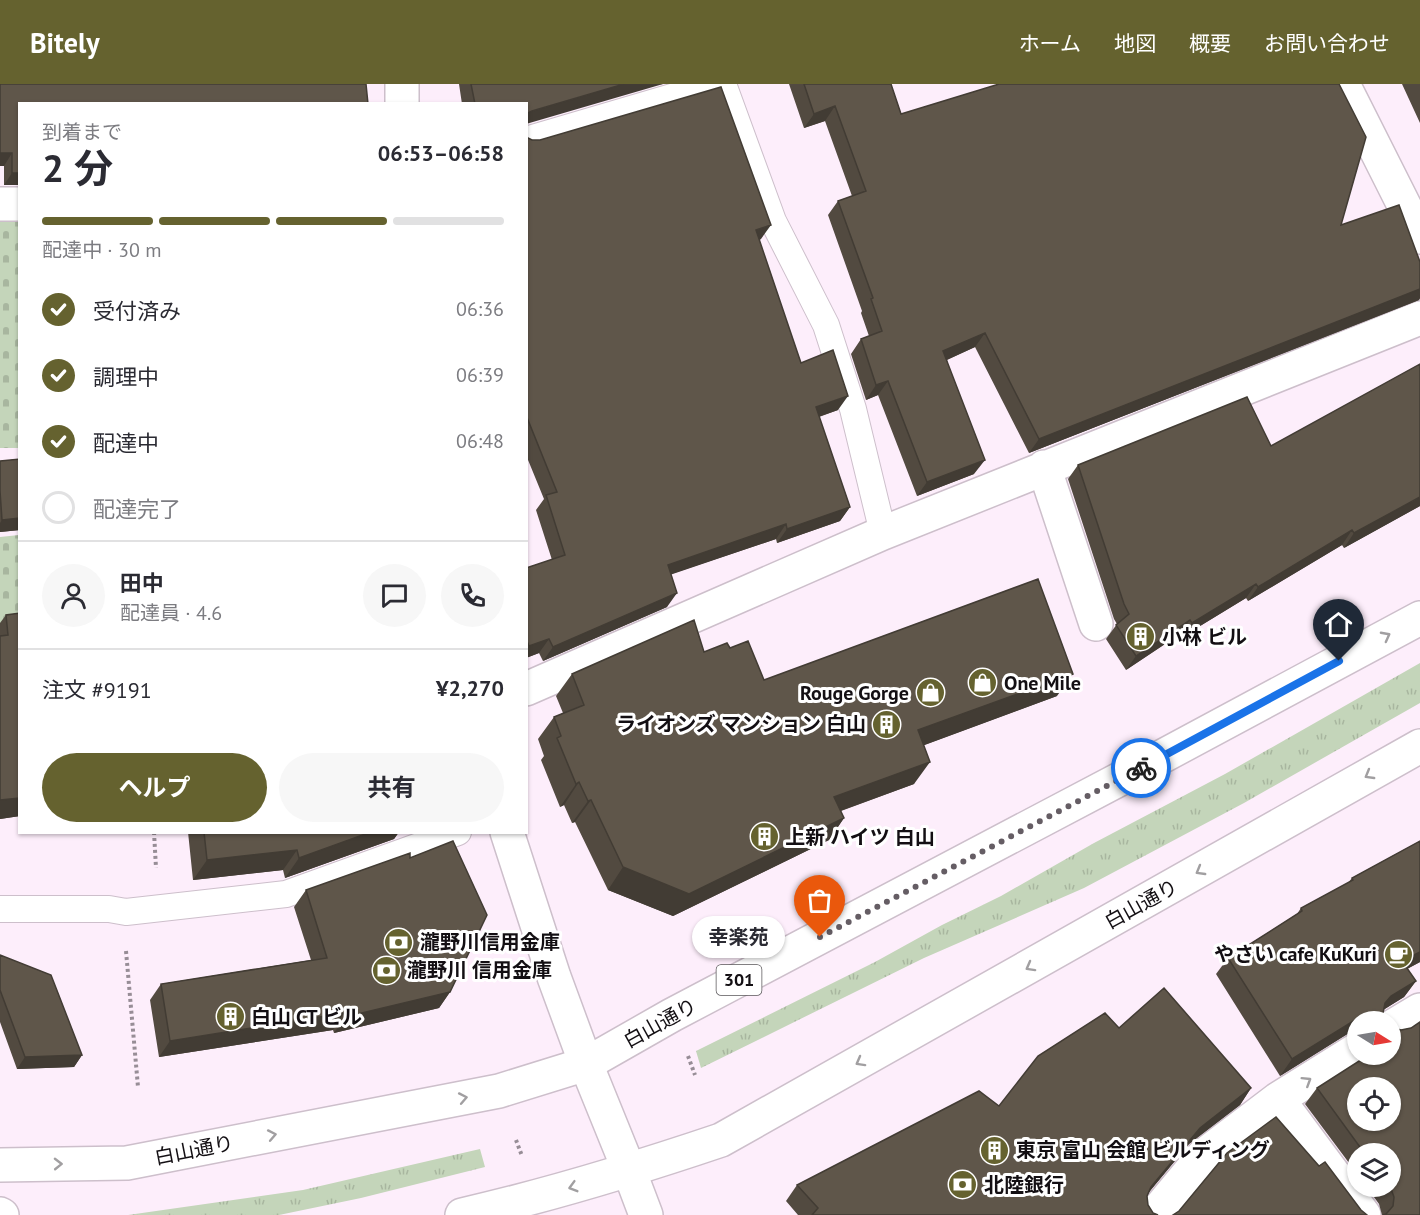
<!DOCTYPE html>
<html lang="ja">
<meta charset="utf-8">
<style>
:root{--surface:#fff;--page:#f7f7f7;--text:#2b2b33;--muted:#7c7c81;--line:#e1e1e2;--accent:#65622f}
body{margin:0;font-family:"PT Sans","Noto Sans JP",sans-serif;background:var(--page);color:var(--text);height:100vh;display:flex;flex-direction:column;font-size:22px;white-space:nowrap}
*{box-sizing:border-box;margin:0}
p{font-size:20px;color:var(--muted)}
.icon{flex:none;width:33px;height:33px;fill:none;stroke:currentColor;stroke-width:2;stroke-linecap:round;stroke-linejoin:round}
.map{position:relative;flex:1;overflow:hidden}
.sheet{position:absolute;left:18px;top:18px;width:510px;height:732px;display:flex;flex-direction:column;background:var(--surface);border-radius:0px;box-shadow:0 2px 4px #0004}
.sheet>*{flex:none}
.needle{width:39px;rotate:101deg}
.fabs{position:absolute;left:1347px;top:927px;display:grid;gap:12px}
.fabs a{display:grid;place-items:center;width:54px;height:54px;border-radius:50%;background:var(--surface);box-shadow:0 2px 4px #0004;font-size:30px}
.pin{position:absolute;display:grid;place-items:center;width:51px;height:51px;color:#fff;margin:-62px -26px;border-radius:50% 50% 50% 0;rotate:-45deg;box-shadow:0 0 6px #0007}
.pin .icon{rotate:45deg}
.courier{position:absolute;display:grid;place-items:center;width:60px;height:60px;margin:-30px;border:4px solid #1a73e8;border-radius:50%;background:#fff;color:#222;box-shadow:0 2px 8px #0007}
.bubble{position:absolute;height:42px;border-radius:21px;background:var(--surface);box-shadow:0 2px 4px #0004;font-size:20px;font-weight:700;line-height:42px;text-align:center}
.headline em{font-style:normal;font-weight:700}
.headline div{display:flex;flex-direction:column-reverse}
.headline{display:flex;align-items:center;justify-content:space-between;height:102px;padding:0 24px}
h1{font-size:39px;font-weight:700;line-height:45px}
.bar{display:grid;grid-template-columns:repeat(4,1fr);gap:9px 6px;align-content:center;height:72px;padding:0 24px}
.bar i{height:8px;border-radius:4px;background:var(--line)}
.bar .active{background:var(--accent)}
.bar p{grid-column:span 4}
.line{display:flex;align-items:center;gap:15px;padding:0 24px;border-top:2px solid var(--line)}
.line div{flex:1}
.round{display:grid;place-items:center;flex:none;width:63px;height:63px;border-radius:32px;background:var(--page)}
ol{padding:0 24px;list-style:none}
li{display:flex;align-items:center;gap:18px;height:66px}
li p{margin-inline-start:auto}
li .icon{padding:6px;border-radius:50%;background:var(--accent);color:#fff;stroke-width:4}
li:last-child{color:var(--muted)}
li i{width:33px;height:33px;border:3px solid var(--line);border-radius:50%}
.action{display:flex;gap:12px;margin-top:auto;padding:12px 24px}
.action a{flex:1;height:69px;border-radius:36px;background:var(--accent);color:#fff;font-size:24px;font-weight:700;line-height:69px;text-align:center}
.action a+a{background:var(--page);color:var(--text)}
header{display:flex;align-items:center;gap:36px;box-sizing:border-box;height:84px;padding:0 30px;background:var(--accent);color:#fff}
header strong{font-size:28px}
nav{display:flex;gap:33px;margin-inline-start:auto;font-size:21px}
.map>svg:first-child{display:block}
</style>
<header>
<strong>Bitely</strong>
<nav><a>ホーム</a><a>地図</a><a>概要</a><a>お問い合わせ</a></nav>
</header>
<div class="map">
<svg width="1420" height="1131" viewBox="0 0 1420 1131">
<defs>
<pattern id="grass-tufts" width="24" height="20" patternUnits="userSpaceOnUse" patternTransform="scale(1.5)"><rect width="24" height="20" fill="#c4d5ba"/><path d="M3 7l-1-3M5 7V3M7 7l1-3M15 17l-1-3M17 17v-4M19 17l1-3" fill="none" stroke="#a8b69f"/></pattern>
<pattern id="cemetery-stones" width="16" height="16" patternUnits="userSpaceOnUse" patternTransform="scale(1.5)"><rect width="16" height="16" fill="#c4d5ba"/><path d="M2 7V4a2 2 0 0 1 4 0v3zM10 15v-3a2 2 0 0 1 4 0v3z" fill="#a8b69f"/></pattern>
</defs>
<rect width="100%" height="100%" fill="#fdeefb"/>
<path fill="url(#grass-tufts)" d="M1420 579V619L1244 719 1084 804 924 874 701 984 696 967 875 878 942 841 1001 812 1094 759 1225 690Z
M480 1065 485 1083 361 1114 279 1131H128L303 1106Z"/>
<path fill="url(#cemetery-stones)" d="M19 134V364H0V135Z
M19 451V546L0 548V453Z"/>
<g fill="none" stroke-linecap="round" stroke-linejoin="round">
<defs>
<path id="lane" d="M723 0 773 137 826 241 853 325 883 449
M526 56 716 0
M0 825H109L126 828 286 810 458 748"/>
<path id="street" d="M1343 0 1420 153
M0 120H20
M1044 383 1096 540
M526 605 883 449 1420 234
M1390 944 1420 926
M1278 1015 1364 1131
M629 1086 646 1131
M1154 1131 1203 1072 1278 1015 1358 965"/>
<path id="secondary" d="M402 0V20
M507 748 554 893 586 980 629 1086"/>
<path id="primary" d="M0 1081 127 1079 499 1007 586 980 672 931 1137 686 1420 534
M0 1130 2 1131
M462 1131C550 1111 635 1085 721 1056L1420 662"/>
</defs>
<use href="#lane" stroke="#cdbfcb" stroke-width="28"/>
<use href="#street" stroke="#cdbfcb" stroke-width="36"/>
<use href="#secondary" stroke="#cdbfcb" stroke-width="36"/>
<use href="#primary" stroke="#cdbfcb" stroke-width="36"/>
<path stroke="#978d96" stroke-width="4" stroke-dasharray="3 3" stroke-linecap="butt" d="M154 748 156 784
M126 867 138 1003
M688 972 695 991
M516 1056 522 1072"/>
<use href="#lane" stroke="#fff" stroke-width="26"/>
<use href="#street" stroke="#fff" stroke-width="33"/>
<use href="#secondary" stroke="#fff" stroke-width="33"/>
<use href="#primary" stroke="#fff" stroke-width="33"/>
</g>
<path fill="#524a40" d="M0 0 20 20V101H4V82H0Z
M459 0H663L526 20H462Z
M789 0H891L901 30 1341 141 1420 178V214L1419 216 1029 369 975 263 947 276 974 390 917 412 878 311 866 316 851 270 861 255 869 252 861 229 862 227 828 131 838 117 852 112 825 37 804 44Z
M1402 0H1420V39Z
M526 53 761 155 759 156 801 279 838 326 819 333 850 423 840 437 777 459 776 455 671 490 667 523 543 577 539 569 526 574V484L552 476 536 426 544 415 526 371Z
M1271 362 1420 422 1344 464 1342 461 1248 517 1246 514 1182 553 1180 550 1126 586 1106 555 1117 540 1114 535 1068 395 1078 381Z
M20 375V446L0 448V377Z
M20 529V732L0 735V539L6 531Z
M730 564 764 596 1057 612 924 661 914 700 841 727 844 734 829 756 673 832 608 806 575 738 572 739 564 721 560 723 541 676 544 672 538 655 554 633 563 629 556 612 572 590Z
M188 748H399L394 755 285 794 283 786 193 796Z
M1420 757V878L1407 885 1416 897 1404 913 1383 926V929L1386 938H1358V946L1349 949 1280 992 1216 890 1228 874 1297 830 1301 824 1348 799 1352 794Z
M306 806 450 908 439 924 334 949 333 946 159 973 150 916 161 900 311 876 294 823Z
M0 871 82 971 74 983 17 985 0 938Z
M1119 944 1251 1004 1240 1021 1189 1060 1149 1108 1147 1112 1148 1121 1153 1129 1158 1131H798L786 1117 797 1101 999 1022Z
M1393 944 1401 946 1411 944 1420 1131H1382L1379 1120 1366 1102H1390V1070H1358V1091L1305 1020 1317 1004 1390 970Z"/>
<path fill="#423c34" d="M624 0H663L526 40V30L532 27Z
M835 22 825 37 804 44 814 30Z
M0 69H12L4 82H0Z
M12 89H20V101H4Z
M771 141 761 155 746 161 756 146Z
M1420 205V214L1419 216 1029 369 1039 355Z
M985 249 975 263 933 282 943 267Z
M888 297 878 311 866 316 876 301Z
M848 312 838 326 806 337 816 323Z
M985 376 974 390 917 412 927 398Z
M1420 413V422L1344 464 1354 449Z
M850 423 840 437 777 459 787 445Z
M20 434V446L0 448V439L2 436Z
M786 440 776 455 658 495 668 481Z
M1352 446 1342 461 1248 517 1258 503Z
M1256 500 1246 514 1182 553 1192 539Z
M677 509 667 523 543 577 553 563Z
M1190 536 1180 550 1126 586 1136 572Z
M549 555 539 569 526 574V565L529 562Z
M1073 590 1057 612 903 669 918 646Z
M930 678 914 700 818 735 834 713Z
M579 698 564 721 560 723 576 700Z
M20 714V732L0 735V716Z
M591 716 575 738 572 739 588 717Z
M844 734 829 756 673 832 608 806 623 783Z
M371 748H399L394 755 285 794 299 774Z
M297 766 283 786 193 796 207 776Z
M1420 868V878L1390 894 1402 877Z
M1416 897 1404 913 1380 928 1374 938H1358V946L1349 949 1280 992 1292 975 1360 933 1369 930 1385 919 1391 912Z
M450 908 439 924 334 949 345 933Z
M344 929 333 946 159 973 170 957Z
M82 971 74 983 17 985 25 973Z
M1251 1004 1240 1021 1189 1060 1140 1119 1151 1103 1200 1044Z"/>
<path fill="#5f564a" stroke="#423c34" stroke-width="1.5" fill-rule="evenodd" d="M0 0H366L368 20H20V89H12V69H0Z
M471 0H624L532 27 526 30V20H475Z
M804 0H891L901 30 999 0H1339L1366 53 1341 141 1399 121 1420 178V205L1039 355 985 249 943 267 985 376 927 398 888 297 876 301 861 255 882 247 871 215 873 214 838 117 866 107 835 22 814 30Z
M721 3 771 141 756 146 801 279 833 266 848 312 816 323 850 423 787 445 786 440 668 481 677 509 553 563 549 555 529 562 526 555V484L565 471 546 411 557 408 526 331V53L532 56H540Z
M1420 280V413L1354 449 1352 446 1258 503 1256 500 1192 539 1190 536 1136 572 1116 541 1129 530 1124 520 1078 381 1247 313 1271 362Z
M20 375V434L2 436 0 407V377Z
M1038 495 1073 590 918 646 930 678 834 713 844 734 689 810 623 783 591 716 588 717 579 698 576 700 557 654 561 652 554 633 584 621 572 590 694 536 704 568 727 559 730 564 748 557 764 596Z
M20 529V714L0 716V552L8 551 6 531Z
M204 748H371L299 774 297 766 207 776Z
M453 757 487 831 450 908 345 933 344 929 170 957 161 900 327 874 306 806 410 769V774Z
M1420 757V868L1402 877 1416 897 1391 912 1385 919 1383 929 1386 938H1384L1378 932 1369 930 1360 933 1292 975 1228 874 1302 827 1301 824 1353 796 1352 794Z
M0 871 51 891 82 971 25 973 0 906Z
M1164 904 1251 1004 1200 1044 1151 1103 1147 1112 1148 1121 1153 1129 1158 1131H812L818 1124 797 1101 979 1007 999 1022 1038 972 1105 929 1119 944Z
M1420 938V1131H1383L1386 1130 1393 1122 1394 1113 1390 1102V1070H1365L1317 1004 1370 970H1390V942L1393 944 1401 946 1411 944ZM1358 1004H1390V1036H1358Z
M1276 1033 1319 1082 1325 1078 1361 1126 1367 1131H1173L1179 1127 1227 1069Z"/>
<defs><path id="oneway-chevron" d="M-2-3.5L2.5 0L-2 3.5" fill="none" stroke-width="1.6" stroke-linecap="round" stroke-linejoin="round" transform="scale(1.5)"/></defs>
<g stroke="#a19fa1">
<use href="#oneway-chevron" transform="translate(1386 552) rotate(-28)"/>
<use href="#oneway-chevron" transform="translate(1369 691) rotate(150)"/>
<use href="#oneway-chevron" transform="translate(1200 787) rotate(150)"/>
<use href="#oneway-chevron" transform="translate(1030 883) rotate(151)"/>
<use href="#oneway-chevron" transform="translate(860 978) rotate(151)"/>
<use href="#oneway-chevron" transform="translate(1307 997) rotate(-32)"/>
<use href="#oneway-chevron" transform="translate(463 1014) rotate(-11)"/>
<use href="#oneway-chevron" transform="translate(272 1051) rotate(-11)"/>
<use href="#oneway-chevron" transform="translate(58 1080) rotate(-1)"/>
<use href="#oneway-chevron" transform="translate(573 1103) rotate(164)"/>
</g>
<g fill="none" stroke-linecap="round" stroke-linejoin="round">
<path stroke="#655d64" stroke-width="6" stroke-dasharray="0 10.8" d="M820 853 1141 684"/>
<path stroke="#1a73e8" stroke-width="8" d="M1141 684 1339 577"/>
</g>
<defs>
<symbol id="building-disc" viewBox="-11 -11 22 22"><circle r="9.5" fill="#65622f" stroke="#fff"/><path d="M-4-6H4V6H1V3H-1V6H-4ZM-2.5-4.3h1.7v1.8h-1.7ZM.8-4.3h1.7v1.8H.8ZM-2.5-1h1.7V.8h-1.7ZM.8-1h1.7V.8H.8Z" fill="#fff"/></symbol>
<symbol id="shop-disc" viewBox="-11 -11 22 22"><circle r="9.5" fill="#65622f" stroke="#fff"/><path d="M-5-2.5h2.3a2.7 3.5 0 0 1 5.4 0H5L5.5 6h-11ZM-1.5-2.5h3a1.5 2.3 0 0 0-3 0Z" fill="#fff"/></symbol>
<symbol id="bank-disc" viewBox="-11 -11 22 22"><circle r="9.5" fill="#65622f" stroke="#fff"/><path d="M-6-4H6V4H-6ZM0-2.3a2.3 2.3 0 1 0 0 4.6a2.3 2.3 0 1 0 0-4.6Z" fill="#fff"/></symbol>
<symbol id="cafe-disc" viewBox="-11 -11 22 22"><circle r="9.5" fill="#65622f" stroke="#fff"/><path d="M-5.5-4.5H6V0H3Q3 3.5 0 3.5H-2.5Q-5.5 3.5-5.5 0ZM3-3.2v2h1.7v-2ZM-6 4.5H4V6H-6Z" fill="#fff"/></symbol>
</defs>
<g fill-rule="evenodd">
<use href="#building-disc" x="1124" y="536" width="33" height="33"/>
<use href="#shop-disc" x="966" y="582" width="33" height="33"/>
<use href="#shop-disc" x="914" y="592" width="33" height="33"/>
<use href="#building-disc" x="870" y="624" width="33" height="33"/>
<use href="#building-disc" x="748" y="736" width="33" height="33"/>
<use href="#bank-disc" x="382" y="842" width="33" height="33"/>
<use href="#cafe-disc" x="1382" y="854" width="33" height="33"/>
<use href="#bank-disc" x="370" y="870" width="33" height="33"/>
<use href="#building-disc" x="214" y="916" width="33" height="33"/>
<use href="#building-disc" x="978" y="1050" width="33" height="33"/>
<use href="#bank-disc" x="946" y="1084" width="33" height="33"/>
</g>
<g text-anchor="middle" stroke-width="6" stroke-linejoin="round" paint-order="stroke">
<rect fill="#fff" stroke="#5a575a" stroke-width="1.5" x="716.5" y="881" width="45" height="30" rx="4.5"/>
<g font-size="18" font-weight="bold" fill="#130f13">
<text x="739" y="902">301</text>
</g>
<g font-size="20" font-weight="bold" fill="#130f13" stroke="#fff" text-anchor="start">
<text x="1162" y="560">小林 ビル</text>
<text x="1004" y="606">One Mile</text>
<text x="909" y="616" text-anchor="end">Rouge Gorge</text>
<text x="866" y="647" text-anchor="end">ライオンズ マンション 白山</text>
<text x="785" y="760">上新 ハイツ 白山</text>
<text x="420" y="865">瀧野川信用金庫</text>
<text x="1377" y="877" text-anchor="end">やさい cafe KuKuri</text>
<text x="407" y="893">瀧野川 信用金庫</text>
<text x="251" y="940">白山 CT ビル</text>
<text x="1016" y="1073">東京 富山 会館 ビルディング</text>
<text x="984" y="1108">北陸銀行</text>
</g>
<g font-size="20" fill="#130f13" stroke="#fff">
<text transform="translate(1141 820) rotate(-29)" y="7">白山通り</text>
<text transform="translate(660 939) rotate(-29)" y="7">白山通り</text>
<text transform="translate(194 1066) rotate(-11)" y="7">白山通り</text>
</g>
</g>
</svg>
<div class="fabs">
<a><svg class="needle" viewBox="-14 -14 28 28"><path d="M0-13l5 13h-10z" fill="#e53935"/><path d="M0 13l5-13h-10z" fill="#7c7c81"/></svg></a>
<a><svg class="icon" aria-label="locate" viewBox="0 0 24 24"><circle cx="12" cy="12" r="6"/><path d="M12 2v4M12 18v4M2 12h4M18 12h4"/></svg></a>
<a><svg class="icon" aria-label="layers" viewBox="0 0 24 24"><path d="M12 4l9 5-9 5-9-5zM3 14l9 5 9-5"/></svg></a>
</div>
<div class="pin" style="left:820px;top:853px;background:#ea580c"><svg class="icon" aria-label="bag" viewBox="0 0 24 24"><path d="M5 8h14l-1 12H6zM9 8a3 3 0 0 1 6 0"/></svg></div>
<div class="pin" style="left:1339px;top:577px;background:#1f2937"><svg class="icon" aria-label="home" viewBox="0 0 24 24"><path d="M3 11l9-7 9 7M6 9v11h12V9"/></svg></div>
<div class="courier" style="left:1141px;top:684px"><svg class="icon" aria-label="bike" viewBox="0 0 24 24"><circle cx="6" cy="16" r="4"/><circle cx="18" cy="16" r="4"/><path d="M6 16l4-8h5l3 8M10 8l3 8H6M13 5h3"/></svg></div>
<div class="bubble" style="left:692px;top:832px;width:93px">幸楽苑</div>
<section class="sheet">
<div class="headline"><div><h1>2 分</h1><p>到着まで</p></div><em>06:53–06:58</em></div>
<div class="bar"><i class="active"></i><i class="active"></i><i class="active"></i><i></i><p>配達中 · 30 m</p></div>
<ol>
<li><svg class="icon" aria-label="check" viewBox="0 0 24 24"><path d="M5 12l5 5 9-10"/></svg>受付済み<p>06:36</p></li>
<li><svg class="icon" aria-label="check" viewBox="0 0 24 24"><path d="M5 12l5 5 9-10"/></svg>調理中<p>06:39</p></li>
<li><svg class="icon" aria-label="check" viewBox="0 0 24 24"><path d="M5 12l5 5 9-10"/></svg>配達中<p>06:48</p></li>
<li><i></i>配達完了</li>
</ol>
<div class="line" style="height:108px"><a class="round"><svg class="icon" aria-label="person" viewBox="0 0 24 24"><circle cx="12" cy="8" r="4"/><path d="M4 21q1-7 8-7t8 7"/></svg></a><div><b>田中</b><p>配達員 · 4.6</p></div><a class="round"><svg class="icon" aria-label="chat" viewBox="0 0 24 24"><path d="M4 5h16v11H9l-5 4z"/></svg></a><a class="round"><svg class="icon" aria-label="phone" viewBox="0 0 24 24"><path d="M5 4h4l2 5-3 2q2 4 5 5l2-3 5 2v4C11 20 4 13 5 4z"/></svg></a></div>
<div class="line" style="height:78px"><div>注文 #9191</div><b>¥2,270</b></div>
<div class="action"><a>ヘルプ</a><a>共有</a></div>
</section>
</div>
